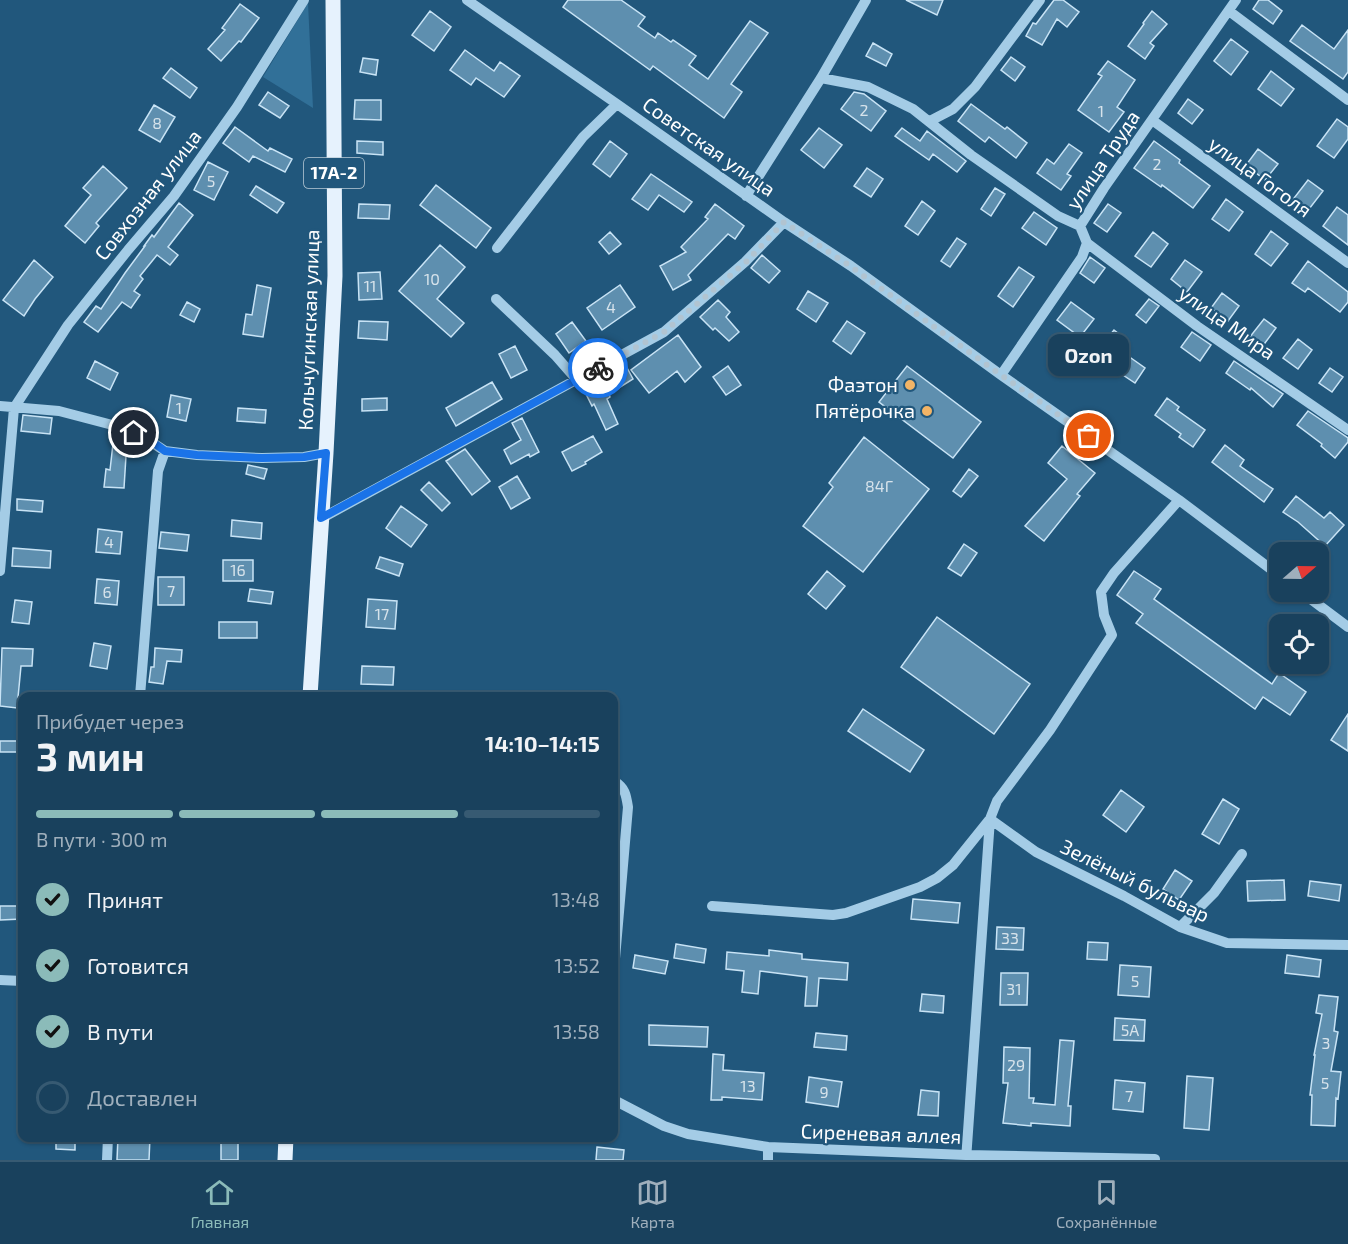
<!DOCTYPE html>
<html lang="ru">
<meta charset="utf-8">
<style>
:root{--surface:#19415d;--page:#224863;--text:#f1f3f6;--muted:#9fafbc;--line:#375a72;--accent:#8bbbb9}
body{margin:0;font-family:"Exo 2",sans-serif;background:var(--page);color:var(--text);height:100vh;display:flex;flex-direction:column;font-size:22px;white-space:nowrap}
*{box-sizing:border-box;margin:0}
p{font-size:20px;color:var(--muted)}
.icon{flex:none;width:33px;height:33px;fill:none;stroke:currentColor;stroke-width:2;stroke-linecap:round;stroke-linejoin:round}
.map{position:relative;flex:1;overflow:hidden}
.drawer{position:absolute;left:18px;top:692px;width:600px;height:450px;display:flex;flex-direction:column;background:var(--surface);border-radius:12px;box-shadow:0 2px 4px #0004,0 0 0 2px var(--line)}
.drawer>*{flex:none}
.needle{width:39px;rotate:70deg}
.tools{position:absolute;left:1269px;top:542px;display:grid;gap:12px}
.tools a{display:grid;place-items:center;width:60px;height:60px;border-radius:12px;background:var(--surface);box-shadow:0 2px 4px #0004,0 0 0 2px var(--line);font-size:30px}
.pin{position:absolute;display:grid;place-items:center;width:51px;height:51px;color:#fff;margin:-26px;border:3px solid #fff;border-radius:50%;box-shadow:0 2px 6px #0007}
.courier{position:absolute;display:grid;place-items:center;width:60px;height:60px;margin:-30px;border:4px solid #1a73e8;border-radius:50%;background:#fff;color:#222;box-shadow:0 2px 8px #0007}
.bubble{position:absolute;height:42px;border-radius:12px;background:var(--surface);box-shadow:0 2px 4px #0004,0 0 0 2px var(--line);font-size:20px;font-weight:700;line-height:42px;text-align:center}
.overview em{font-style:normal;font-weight:700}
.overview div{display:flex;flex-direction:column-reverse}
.overview{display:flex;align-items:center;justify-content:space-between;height:102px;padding:0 18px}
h1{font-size:39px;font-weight:700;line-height:45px}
.bar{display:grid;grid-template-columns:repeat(4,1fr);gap:9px 6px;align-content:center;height:72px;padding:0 18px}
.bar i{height:8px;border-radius:4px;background:var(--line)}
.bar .current{background:var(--accent)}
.bar p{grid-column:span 4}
ol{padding:0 18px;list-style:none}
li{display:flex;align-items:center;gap:18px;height:66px}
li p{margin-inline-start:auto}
li .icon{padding:6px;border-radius:50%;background:var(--accent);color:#111;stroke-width:4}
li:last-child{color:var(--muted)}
li i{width:33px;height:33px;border:3px solid var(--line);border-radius:50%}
.tabs{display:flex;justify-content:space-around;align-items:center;height:84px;border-top:2px solid var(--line);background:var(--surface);font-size:16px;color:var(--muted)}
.tabs a{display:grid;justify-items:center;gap:3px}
.tabs .current{color:var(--accent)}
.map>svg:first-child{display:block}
</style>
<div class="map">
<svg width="1348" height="1160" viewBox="0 0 1348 1160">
<rect width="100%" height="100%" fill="#21577c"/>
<path fill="#317098" d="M308 3 313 108 263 77Z"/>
<path fill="#5e8faf" stroke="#c8e3f5" stroke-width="1.5" d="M568 0H621L645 17 638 26 655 38 658 33 671 42 673 40 696 56 689 65 708 79 750 21 768 33 731 84 742 92 724 118 653 66 650 70 563 7Z
M906 0H943L937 15Z
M1054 0H1063L1079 12 1067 27 1057 19 1042 45 1026 36 1033 23 1036 24Z
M1259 0H1268L1282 11 1273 24 1253 9Z
M240 4 259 18 241 42 239 41 221 61 208 49 225 30 222 28Z
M430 11 451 27 434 51 412 35Z
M1152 11 1167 24 1150 43 1154 46 1145 59 1128 46 1144 24 1143 23Z
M1302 25 1334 49 1348 30V72L1343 79 1290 41Z
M1231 39 1248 52 1231 75 1214 61Z
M873 43 892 54 886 66 866 56Z
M465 50 494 71 500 62 520 76 504 97 476 78 471 85 450 70Z
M1011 57 1025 67 1015 81 1001 70Z
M363 58 378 60 376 75 360 72Z
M1108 61 1135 80 1117 107 1124 112 1109 132 1078 110 1102 76 1098 74Z
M171 68 197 88 190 98 163 78Z
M1271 71 1294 89 1281 106 1258 89Z
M268 92 289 106 280 118 259 105Z
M854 92 864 94 886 111 871 131 841 109Z
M1188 99 1203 110 1192 124 1178 113Z
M355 100H381V120L354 119Z
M971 104 1005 129 1007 127 1027 143 1016 158 989 137 985 142 958 121Z
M154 105 175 117 160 142 139 130Z
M1337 119 1348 127V139L1334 158 1317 146Z
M235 127 268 151 270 148 292 159 285 172 253 156 249 162 223 143Z
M819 128 842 145 824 168 801 150Z
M902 128 920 141 927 131 966 161 957 172 933 154 929 160 895 136Z
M357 141 383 142V155L357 153Z
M610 141 627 154 610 177 593 164Z
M1154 141 1180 160 1179 163 1210 186 1193 208 1162 185 1161 187 1134 168Z
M1069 144 1082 153 1067 174 1071 176 1061 190 1037 173 1047 159 1054 164Z
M1258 149 1278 164 1265 180 1246 165Z
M208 162 228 172 214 200 194 190Z
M103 166 127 188 96 223 99 226 85 243 65 226 91 195 83 188Z
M867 168 883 179 871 197 854 186Z
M651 174 692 202 684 212 659 195 648 210 632 199Z
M1308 180 1323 191 1306 213 1291 202Z
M436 185 491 228 476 248 420 205Z
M256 186 284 203 277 213 250 195Z
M995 188 1005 194 991 216 981 209Z
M1226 199 1243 212 1229 231 1212 219Z
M922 201 935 211 918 235 905 226Z
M179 203 193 215 168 247 178 255 170 265 157 255 140 276 143 279 134 291 140 295 131 308 122 302 98 332 84 322 96 306 101 309 125 273 145 246H144L152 235 154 237Z
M359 204 390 205 389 219 358 218Z
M715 204 744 226 735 239 728 234 688 275 691 280 673 290 660 266 686 252 681 247 708 219 705 217Z
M1108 204 1121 213 1107 232 1094 223Z
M1337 207 1348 215V245L1323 226Z
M1034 212 1057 228 1046 245 1022 228Z
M1271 231 1288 244 1271 266 1255 254Z
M610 232 621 244 609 254 599 242Z
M1153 232 1168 244 1151 267 1135 256Z
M957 238 966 244 950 267 941 261Z
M440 245 465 267 437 299 464 323 451 337 399 291Z
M762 255 780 271 769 283 751 268Z
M1090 257 1105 268 1094 283 1080 273Z
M34 260 53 277 35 299 24 316 3 300Z
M1185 260 1202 272 1187 292 1171 279Z
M1308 261 1348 292V302L1340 312 1308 288 1305 292 1292 283Z
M1019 267 1034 277 1013 307 998 296Z
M380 272 382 299 359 300 358 273Z
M257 285 271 288 263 337 243 334 246 314 252 315Z
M620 285 635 307 602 330 587 308Z
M808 291 828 303 816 322 797 309Z
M1222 293 1239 306 1228 321 1211 308Z
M1149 299 1159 306 1146 323 1136 315Z
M718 300 730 312 726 317 739 332 729 341 715 328 713 330 700 317Z
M187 302 200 309 194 322 180 315Z
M1071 302 1094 319 1080 337 1057 320Z
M1264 319 1276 328 1262 347 1249 338Z
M359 321 388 322 387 340 358 338Z
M847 321 865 333 851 354 833 341Z
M572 322 586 341 569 353 556 334Z
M1114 330 1128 341 1116 356 1102 345Z
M1192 332 1211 345 1200 361 1181 347Z
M678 335 701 367 685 382 677 371 649 393 631 370Z
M1298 339 1312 350 1298 369 1283 358Z
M515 346 527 370 511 378 499 354Z
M1131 358 1145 368 1135 383 1120 373Z
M95 361 118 373 110 390 87 378Z
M1234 361 1283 394 1273 407 1251 388 1250 390 1226 373Z
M625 364 633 379 609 394 610 397 607 399 618 424 606 430 594 404 592 406 582 386 601 377V378Z
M728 366 741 385 726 395 713 377Z
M907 366 981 422 953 458 879 402Z
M1330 368 1343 377 1332 392 1319 383Z
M492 382 502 399 456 426 446 408Z
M171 395 191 399 186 421 167 417Z
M387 398V410L362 411V399Z
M1167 398 1179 407 1177 410 1205 430 1193 447 1179 437 1181 434 1155 415Z
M238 408 266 410 265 423 237 421Z
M1308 411 1348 438V442L1335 458 1321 446 1322 444 1297 425Z
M23 415 52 418 50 434 21 431Z
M522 418 539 452 530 457 529 454 511 464 504 450 521 440 512 423Z
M114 435 122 436 133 441 131 456H126L124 488 104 487 106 469 110 470Z
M593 436 602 452 585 462 586 464 572 471 562 452Z
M864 437 929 489 863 572 803 526 833 487 829 483Z
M1225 445 1244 460 1240 466 1273 489 1264 502 1212 462Z
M1062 446 1095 473 1077 494 1080 496 1044 541 1025 526 1067 479 1048 463Z
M465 449 490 481 472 495 446 461Z
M248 465 267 469 264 479 246 474Z
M969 469 978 476 961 497 953 491Z
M517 476 530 498 511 509 499 487Z
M429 482 450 503 442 511 421 490Z
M1296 496 1324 518 1330 512 1344 525 1325 546 1298 522 1283 512Z
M17 499 43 501 42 512 17 510Z
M401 506 427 525 411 547 386 528Z
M232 520 262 523 261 539 231 536Z
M98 529 122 532 120 554 96 552Z
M161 532 189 535 187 551 159 548Z
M964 544 977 553 961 576 948 568Z
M13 548 51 551 50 568 12 566Z
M380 557 403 564 399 576 376 568Z
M223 560H253V581H223Z
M827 571 845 586 826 609 808 594Z
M1134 571 1161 589 1154 599 1272 684 1279 673 1306 692 1290 715 1263 697 1255 709 1136 623 1143 614 1117 595Z
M158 577H184V605H158Z
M97 579 119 581 117 605 95 603Z
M250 589 273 592 271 604 248 601Z
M368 599 397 601 395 629 366 627Z
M15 600 32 602 29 624 12 622Z
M937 617 1030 684 994 734 901 667Z
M219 622H257V638H219Z
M94 643 111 646 107 669 90 666Z
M2 648 33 649 32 666H21L17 708 0 706Z
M155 648 182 650 181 662 167 661 163 684 149 682 151 667H154Z
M362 666 394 667 393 685 361 684Z
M863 709 924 750 910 772 848 731Z
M1348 714V751L1331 740Z
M0 741H22V752H0Z
M1121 790 1144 807 1126 832 1103 815Z
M1223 799 1239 809 1219 844 1202 834Z
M1175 870 1192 881 1179 900 1163 889Z
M1284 880 1285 900 1248 901 1247 881Z
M1310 881 1341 885 1339 901 1308 896Z
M913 899 960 903 958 923 911 919Z
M0 906H22V919L0 920Z
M997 927 1024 928 1023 950 996 949Z
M1088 942 1108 943 1107 960 1087 959Z
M676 944 706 949 704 963 674 958Z
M769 950 802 954V959L848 963 847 980 819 978 817 1006H805L807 977 760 971 758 994 742 992 744 971 726 969 727 952 769 956Z
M635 955 668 961 665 974 633 968Z
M1287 955 1321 960 1319 977 1285 973Z
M1120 965 1151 967 1149 997 1118 995Z
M1001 973H1028L1027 1005H1000Z
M922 994 944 996 943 1013 920 1011Z
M1319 995 1338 997 1334 1031 1338 1032 1331 1071 1341 1072 1338 1099 1336 1098 1335 1126 1311 1125 1312 1095H1310L1315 1055H1314L1322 1014 1316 1013Z
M1115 1018 1145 1020 1144 1041 1114 1040Z
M649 1025 708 1027 707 1047 649 1045Z
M816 1033 847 1036 846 1050 814 1047Z
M1060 1040 1074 1041 1068 1106H1071L1070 1126 1031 1123V1126L1003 1123 1008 1083H1003L1004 1047 1030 1048 1029 1098H1034L1033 1103 1055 1105Z
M713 1054 724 1055 723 1070 764 1073 762 1100 722 1097V1100H711Z
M1187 1076 1213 1078 1209 1130 1184 1128Z
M809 1077 842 1082 838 1107 806 1102Z
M1115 1080 1145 1083 1143 1112 1113 1109Z
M921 1090 939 1092 938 1116 918 1115Z
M56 1137 75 1138V1150L56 1149Z
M118 1137H150L149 1160H117Z
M221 1137H238V1160H221Z
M597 1147 624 1150 623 1160H596Z"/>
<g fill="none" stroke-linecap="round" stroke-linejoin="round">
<path stroke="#a4cce6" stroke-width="10" d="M467 0 617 104 784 222 851 266 1001 375 1179 500 1280 576
M1229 11 1348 100
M821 78 868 87 913 109 971 155 1058 216 1080 226
M1152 120 1348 263
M930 121 953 109 975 87 1040 0
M746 196 821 78 866 0
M1087 243 1197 326 1348 430
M497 248 583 137 617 104
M496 299 555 355 576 379
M1001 375 1082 257 1087 243 1080 226 1104 188 1236 0
M0 406 59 411 120 427 147 439 165 451 197 455 262 458 304 457 326 453
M322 518 664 332 745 262 784 222
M0 571 14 408 68 325 128 250 174 196 237 107 304 0
M1300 591 1348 627
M140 696 158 471 165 451
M614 781C625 788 626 794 628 807L614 970
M712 906 833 915 846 913 920 887 937 878 953 865 990 819 1036 852 1124 896 1180 927 1227 943 1348 945
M1180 927 1214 893 1242 854
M0 980 22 981
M614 1100 664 1126 688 1134 768 1147 966 1155 1155 1159
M107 1160 108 1137
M768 1160V1147
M966 1160 990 819 997 801 1050 730 1112 635 1104 615 1101 592 1114 573 1179 500"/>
<path stroke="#e6f2fd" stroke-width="15" d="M310 696 326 453 335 276 333 0
M285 1160 286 1137"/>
</g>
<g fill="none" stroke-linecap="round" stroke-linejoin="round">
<path stroke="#b1c4d1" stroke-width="6" stroke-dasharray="0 10.8" d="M598 368 664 332 746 262 784 222 850 266 1001 375 1089 436"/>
<path stroke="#1a73e8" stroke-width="8" d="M134 433 147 438 165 451 197 455 262 458 304 457 326 453 321 518 598 368"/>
</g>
<g fill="#f2b466" stroke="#21577c" stroke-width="2">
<circle cx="910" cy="385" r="6"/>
<circle cx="927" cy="411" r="6"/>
</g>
<g text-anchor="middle" stroke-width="4.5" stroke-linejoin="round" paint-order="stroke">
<g font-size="16" fill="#d7e3eb">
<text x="864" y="116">2</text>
<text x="1101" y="117">1</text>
<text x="157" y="129">8</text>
<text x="1157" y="170">2</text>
<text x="211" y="187">5</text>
<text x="432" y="285">10</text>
<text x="370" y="292">11</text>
<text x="611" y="313">4</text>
<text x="179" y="414">1</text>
<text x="879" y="492">84Г</text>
<text x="109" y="548">4</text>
<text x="238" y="576">16</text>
<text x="171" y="597">7</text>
<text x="107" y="598">6</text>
<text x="382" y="620">17</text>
<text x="1010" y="944">33</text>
<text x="1135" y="987">5</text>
<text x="1014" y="995">31</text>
<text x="1130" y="1036">5А</text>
<text x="1326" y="1049">3</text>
<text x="1016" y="1071">29</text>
<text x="1325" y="1089">5</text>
<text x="748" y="1092">13</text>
<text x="824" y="1098">9</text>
<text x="1129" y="1102">7</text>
</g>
<rect fill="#21577c" stroke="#bccdd8" stroke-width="1.5" x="304" y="158" width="60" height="30" rx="4.5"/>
<g font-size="18" font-weight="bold" fill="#fff">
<text x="334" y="179">17А-2</text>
</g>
<g font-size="20" fill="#fff" stroke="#21577c">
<text transform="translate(709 147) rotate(35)" y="7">Советская улица</text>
<text transform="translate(1103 160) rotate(-56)" y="7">улица Труда</text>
<text transform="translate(1260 177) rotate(36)" y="7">улица Гоголя</text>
<text transform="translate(148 195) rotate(-52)" y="7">Совхозная улица</text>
<text transform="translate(1227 323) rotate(35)" y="7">улица Мира</text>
<text transform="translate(309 330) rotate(-88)" y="7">Кольчугинская улица</text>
<text transform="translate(1135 881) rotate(26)" y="7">Зелёный бульвар</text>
<text transform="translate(881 1134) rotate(2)" y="7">Сиреневая аллея</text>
</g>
<g font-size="20" fill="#fff" stroke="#21577c" text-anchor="end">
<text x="898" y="392">Фаэтон</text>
<text x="915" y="418">Пятёрочка</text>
</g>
</g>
</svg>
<div class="tools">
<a><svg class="needle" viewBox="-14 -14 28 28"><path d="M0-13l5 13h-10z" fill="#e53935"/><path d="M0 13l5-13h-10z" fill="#9fafbc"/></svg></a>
<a><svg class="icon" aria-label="locate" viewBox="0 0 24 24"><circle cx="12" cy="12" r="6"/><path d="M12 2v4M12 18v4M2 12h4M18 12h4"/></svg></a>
</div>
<div class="pin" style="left:1089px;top:436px;background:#ea580c"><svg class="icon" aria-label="bag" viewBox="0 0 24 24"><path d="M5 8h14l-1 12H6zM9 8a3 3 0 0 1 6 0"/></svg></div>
<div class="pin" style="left:134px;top:433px;background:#1f2937"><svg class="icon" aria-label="home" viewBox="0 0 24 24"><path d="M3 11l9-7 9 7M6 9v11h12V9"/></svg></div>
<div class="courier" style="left:598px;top:368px"><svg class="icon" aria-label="bike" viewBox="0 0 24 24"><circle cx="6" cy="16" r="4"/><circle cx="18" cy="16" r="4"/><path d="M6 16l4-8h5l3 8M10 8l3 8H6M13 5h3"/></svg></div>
<div class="bubble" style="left:1048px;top:334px;width:81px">Ozon</div>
<section class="drawer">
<div class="overview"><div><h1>3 мин</h1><p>Прибудет через</p></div><em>14:10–14:15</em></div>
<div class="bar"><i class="current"></i><i class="current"></i><i class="current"></i><i></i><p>В пути · 300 m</p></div>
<ol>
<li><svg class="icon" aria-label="check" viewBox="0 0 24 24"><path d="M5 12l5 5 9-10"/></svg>Принят<p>13:48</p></li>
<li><svg class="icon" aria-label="check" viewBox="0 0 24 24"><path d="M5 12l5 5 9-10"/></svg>Готовится<p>13:52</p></li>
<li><svg class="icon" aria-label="check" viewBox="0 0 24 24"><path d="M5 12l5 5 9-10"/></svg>В пути<p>13:58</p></li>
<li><i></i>Доставлен</li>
</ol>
</section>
</div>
<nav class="tabs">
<a class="current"><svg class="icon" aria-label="home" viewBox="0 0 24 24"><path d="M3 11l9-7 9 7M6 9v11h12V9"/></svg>Главная</a>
<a><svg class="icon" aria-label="map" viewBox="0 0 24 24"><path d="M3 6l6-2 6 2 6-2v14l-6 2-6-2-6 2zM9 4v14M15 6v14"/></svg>Карта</a>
<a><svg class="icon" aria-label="saved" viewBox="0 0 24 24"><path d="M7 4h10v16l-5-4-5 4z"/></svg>Сохранённые</a>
</nav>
